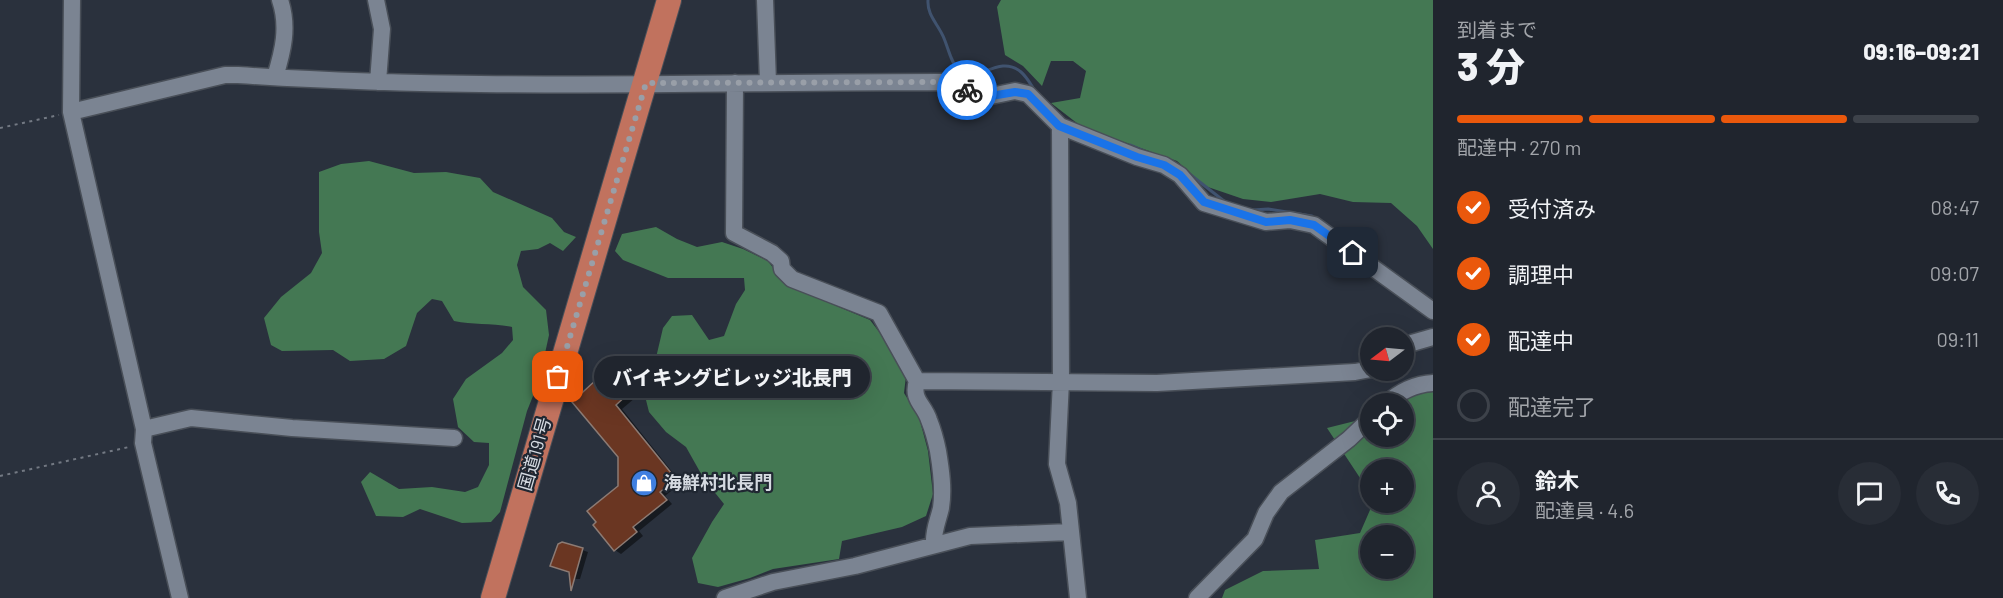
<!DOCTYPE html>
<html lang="ja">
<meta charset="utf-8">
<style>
:root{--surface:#20252e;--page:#282d36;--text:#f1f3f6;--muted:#a2a5aa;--line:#3d424a;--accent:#ea580c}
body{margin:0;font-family:Barlow,"Noto Sans JP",sans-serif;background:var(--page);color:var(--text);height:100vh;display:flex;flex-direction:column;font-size:22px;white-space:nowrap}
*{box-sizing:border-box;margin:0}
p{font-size:20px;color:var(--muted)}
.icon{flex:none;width:33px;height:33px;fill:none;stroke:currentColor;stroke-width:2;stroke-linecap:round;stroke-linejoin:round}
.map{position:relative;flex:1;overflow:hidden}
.details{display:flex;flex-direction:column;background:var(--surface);width:570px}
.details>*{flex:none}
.needle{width:39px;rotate:254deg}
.controls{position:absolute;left:1360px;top:327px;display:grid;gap:12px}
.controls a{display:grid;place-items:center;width:54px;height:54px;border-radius:50%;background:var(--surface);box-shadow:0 6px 24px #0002,0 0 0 2px var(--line);font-size:30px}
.pin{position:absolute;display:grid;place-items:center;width:51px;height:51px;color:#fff;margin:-26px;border-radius:12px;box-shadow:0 3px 9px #0006}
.courier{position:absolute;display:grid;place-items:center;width:60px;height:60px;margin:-30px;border:4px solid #1a73e8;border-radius:50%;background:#fff;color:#222;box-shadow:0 2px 8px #0007}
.bubble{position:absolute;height:42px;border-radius:21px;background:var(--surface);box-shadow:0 6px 24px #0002,0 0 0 2px var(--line);font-size:20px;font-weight:800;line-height:42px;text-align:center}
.summary em{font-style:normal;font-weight:800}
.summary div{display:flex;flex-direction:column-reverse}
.summary{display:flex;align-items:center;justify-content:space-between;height:102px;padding:0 24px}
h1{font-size:39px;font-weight:800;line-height:45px}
.bar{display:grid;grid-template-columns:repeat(4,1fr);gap:9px 6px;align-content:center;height:72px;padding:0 24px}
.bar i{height:8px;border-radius:4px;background:var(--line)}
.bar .selected{background:var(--accent)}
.bar p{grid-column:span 4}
.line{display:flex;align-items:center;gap:15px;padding:0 24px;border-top:2px solid var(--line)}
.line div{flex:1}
.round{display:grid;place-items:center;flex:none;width:63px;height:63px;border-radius:32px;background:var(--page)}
ol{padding:0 24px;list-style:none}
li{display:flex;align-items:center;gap:18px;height:66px}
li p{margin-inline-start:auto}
li .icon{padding:6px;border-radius:50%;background:var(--accent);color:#fff;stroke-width:4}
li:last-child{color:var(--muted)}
li i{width:33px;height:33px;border:3px solid var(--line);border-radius:50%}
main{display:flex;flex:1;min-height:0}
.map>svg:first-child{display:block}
</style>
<main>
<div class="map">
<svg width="1433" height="598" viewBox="0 0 1433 598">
<rect width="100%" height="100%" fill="#2a313d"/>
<path fill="#447853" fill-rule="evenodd" d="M1001 0H1433V249L1417 226 1391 203 1353 202 1320 194 1271 202 1243 199 1205 186 1177 161 1082 127 1051 103 1080 98 1086 71 1073 61H1051L1042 86 1023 66 1005 55 997 7Z
M369 161 414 173 446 172 480 178 493 192 552 218 564 232 576 237 563 251 550 243 538 249 521 251 517 265 523 287 546 310 549 335 539 381 527 411 500 512 491 522 462 523 420 509 403 517 376 516 361 482 370 472 399 489 432 487 465 492 478 487 489 465V443L474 442 458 427 453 399 466 379 502 353 513 340 512 327C492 323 473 325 454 321L442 301 432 299 417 313 406 346 384 359 350 361 333 350 282 351 271 345 264 318 281 297 311 273 322 253 319 232V172L341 164Z
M656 227 677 239 697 247 722 242 743 249 768 261 782 280 798 290 870 320 883 337 906 376 904 393 919 417 928 451 933 494 926 516 902 527 842 541 839 559 773 569 750 578 718 587 698 583 692 558 712 522 724 504 704 479 686 447 666 432 649 412 646 400 663 328 672 316 692 315 709 340 724 336 736 304 745 290 744 278H668L623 260 615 251 622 234Z
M1433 392V598H1222L1225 590 1263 571 1319 569 1315 540 1360 533 1370 510 1364 484 1327 428 1371 417V436H1404V404L1401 403 1410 393ZM1371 470H1404V502H1371ZM1371 536H1404V568H1371Z"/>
<path fill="#0007" d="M612 376 619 379 635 398 622 409 681 483 665 496 672 504 639 531 643 536 621 554 615 550 620 457 597 381 603 384Z
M562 543 588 552 580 579H576L570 576V573L552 566Z"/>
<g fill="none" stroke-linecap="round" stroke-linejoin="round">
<path stroke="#40536f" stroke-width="3" d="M928 0C927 14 936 22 942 34 948 45 950 63 960 72 975 86 999 53 1021 72 1027 77 1031 85 1035 91
M1130 145 1144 151
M1187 172 1224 201
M1253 210 1268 209 1312 216"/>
</g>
<path fill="#6a3622" stroke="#8c7b74" stroke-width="1.5" d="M612 374 629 393 616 405 676 479 660 492 667 500 633 527 637 532 614 551 593 525 596 522 587 511 618 486V457L572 402 597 379 601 384Z
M562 542 583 548 571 591 569 572 550 566 558 544Z"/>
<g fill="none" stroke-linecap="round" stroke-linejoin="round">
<defs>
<path id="minor" d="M72 0 71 112 144 429 143 443 180 598
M376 0 382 29 378 82
M765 0 768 82
M275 77C283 51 289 27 280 0
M735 83 734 233 772 253 781 261 782 269 792 279 879 313 917 381C911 400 924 404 929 420 933 430 936 441 938 451 941 469 944 489 941 508 938 521 933 531 934 544
M71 112 225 75H238C472 91 707 82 941 82L958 86 977 94 991 96 1015 91 1028 94 1060 126 1137 157 1164 165 1180 175 1204 203 1266 222 1290 220 1314 225 1433 311
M1060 126 1061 381 1057 464 1068 503 1078 598
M1404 348 1412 343 1433 337
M917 381 1157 383 1355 372 1371 369
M1386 404C1400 391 1415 384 1433 383
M144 429 191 418 292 428 454 438
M725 598 773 582 855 566 970 536 1070 532
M1197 598 1255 539 1266 513 1281 492 1349 439 1371 418"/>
<path id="highway" d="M493 598 669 0"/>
</defs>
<use href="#minor" stroke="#494f58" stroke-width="19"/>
<use href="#highway" stroke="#494f58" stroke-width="26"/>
<path stroke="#737983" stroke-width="2" stroke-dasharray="3 4.5" stroke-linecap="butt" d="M0 128 59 115
M0 476 129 447"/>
<use href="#minor" stroke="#7b8492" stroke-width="16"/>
<use href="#highway" stroke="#c1725e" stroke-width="24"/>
</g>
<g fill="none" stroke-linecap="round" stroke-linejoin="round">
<path stroke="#999fa8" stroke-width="6" stroke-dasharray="0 10.8" d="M558 377 646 83 941 82 967 90"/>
<path stroke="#1a73e8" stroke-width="8" d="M967 90 991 96 1015 92 1028 94 1059 126 1137 157 1164 165 1180 175 1204 202 1266 222 1290 220 1314 225 1353 253"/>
</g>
<defs>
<symbol id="shop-disc" viewBox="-11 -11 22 22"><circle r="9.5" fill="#3f7fe0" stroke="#202732"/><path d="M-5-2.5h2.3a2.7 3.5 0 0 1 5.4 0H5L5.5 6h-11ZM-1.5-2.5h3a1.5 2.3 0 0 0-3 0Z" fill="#fff"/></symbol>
</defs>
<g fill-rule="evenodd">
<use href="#shop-disc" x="629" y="468" width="30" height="30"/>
</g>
<g text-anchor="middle" stroke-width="4.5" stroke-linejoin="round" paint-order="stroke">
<g font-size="18" fill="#d5dae1" stroke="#202732">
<text transform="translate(535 454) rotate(-74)" y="6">国道191号</text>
</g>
<g font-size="18" font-weight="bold" fill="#d5dae1" stroke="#202732" text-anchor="start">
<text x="664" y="489">海鮮村北長門</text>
</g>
</g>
</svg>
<div class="controls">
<a><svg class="needle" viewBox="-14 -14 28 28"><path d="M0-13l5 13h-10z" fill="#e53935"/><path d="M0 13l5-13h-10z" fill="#a2a5aa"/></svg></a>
<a><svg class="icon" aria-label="locate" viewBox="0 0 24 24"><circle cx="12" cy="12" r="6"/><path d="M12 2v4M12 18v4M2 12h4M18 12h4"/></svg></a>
<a>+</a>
<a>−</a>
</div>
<div class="pin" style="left:558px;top:377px;background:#ea580c"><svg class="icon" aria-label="bag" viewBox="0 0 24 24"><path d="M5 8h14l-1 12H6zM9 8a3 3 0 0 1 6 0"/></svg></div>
<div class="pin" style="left:1353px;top:253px;background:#1f2937"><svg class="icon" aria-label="home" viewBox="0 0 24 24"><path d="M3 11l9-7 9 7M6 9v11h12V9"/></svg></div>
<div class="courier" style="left:967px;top:90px"><svg class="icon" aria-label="bike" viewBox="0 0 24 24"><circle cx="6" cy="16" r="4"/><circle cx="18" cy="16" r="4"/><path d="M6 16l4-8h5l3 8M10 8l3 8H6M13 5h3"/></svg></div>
<div class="bubble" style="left:594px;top:356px;width:276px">バイキングビレッジ北長門</div>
</div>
<section class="details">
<div class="summary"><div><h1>3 分</h1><p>到着まで</p></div><em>09:16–09:21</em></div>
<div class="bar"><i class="selected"></i><i class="selected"></i><i class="selected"></i><i></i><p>配達中 · 270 m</p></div>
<ol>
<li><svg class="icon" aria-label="check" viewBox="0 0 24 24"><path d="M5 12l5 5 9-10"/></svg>受付済み<p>08:47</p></li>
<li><svg class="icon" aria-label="check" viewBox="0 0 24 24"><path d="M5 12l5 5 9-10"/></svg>調理中<p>09:07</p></li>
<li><svg class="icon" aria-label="check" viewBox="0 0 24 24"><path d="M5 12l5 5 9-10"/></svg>配達中<p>09:11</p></li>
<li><i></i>配達完了</li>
</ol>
<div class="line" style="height:108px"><a class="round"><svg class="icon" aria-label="person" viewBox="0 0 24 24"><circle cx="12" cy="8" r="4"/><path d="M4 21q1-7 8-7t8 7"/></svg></a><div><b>鈴木</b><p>配達員 · 4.6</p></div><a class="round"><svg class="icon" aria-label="chat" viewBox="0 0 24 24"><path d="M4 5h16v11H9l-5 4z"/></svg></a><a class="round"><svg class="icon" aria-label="phone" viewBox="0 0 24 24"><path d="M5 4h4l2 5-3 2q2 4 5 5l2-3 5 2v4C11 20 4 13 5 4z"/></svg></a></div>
</section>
</main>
